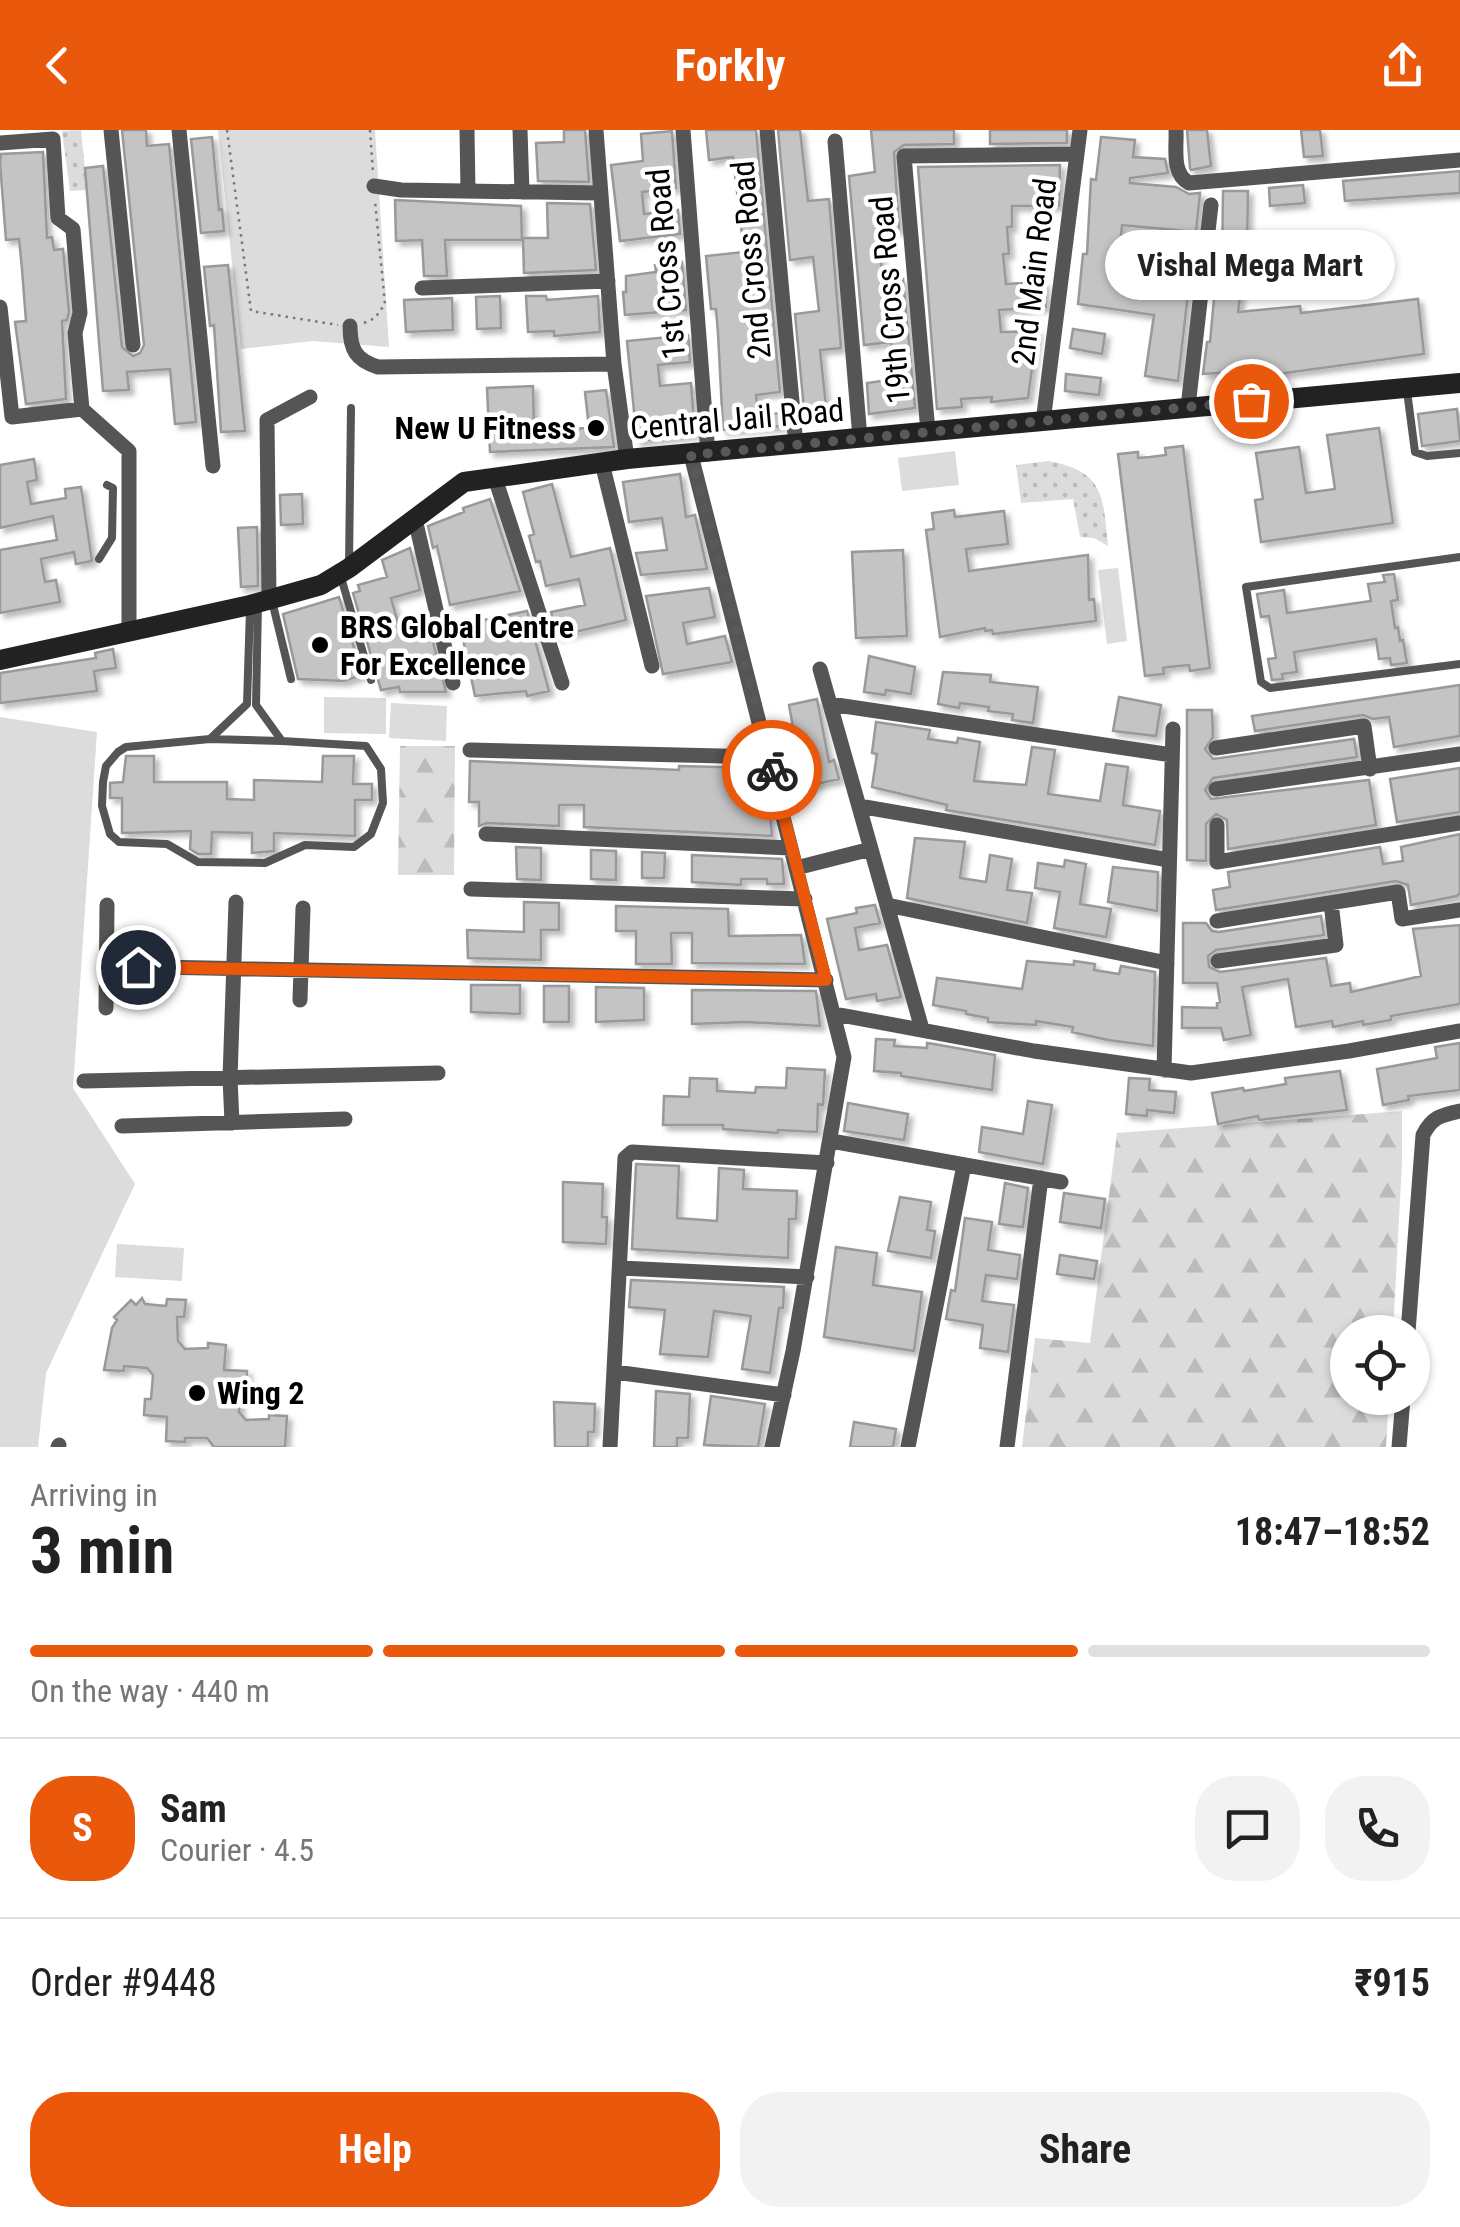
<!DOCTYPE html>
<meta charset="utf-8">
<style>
:root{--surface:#fff;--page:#f2f2f2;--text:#222;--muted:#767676;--line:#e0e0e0;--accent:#ea580c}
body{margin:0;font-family:"Roboto Condensed",sans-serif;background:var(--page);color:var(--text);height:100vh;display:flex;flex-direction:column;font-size:38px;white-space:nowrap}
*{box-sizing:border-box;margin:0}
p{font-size:32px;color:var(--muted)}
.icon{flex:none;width:55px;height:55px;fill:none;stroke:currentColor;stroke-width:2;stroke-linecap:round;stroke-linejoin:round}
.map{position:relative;height:1317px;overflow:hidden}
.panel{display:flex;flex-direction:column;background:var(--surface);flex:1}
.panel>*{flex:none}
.buttons{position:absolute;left:1330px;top:1185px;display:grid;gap:20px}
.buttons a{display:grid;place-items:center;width:100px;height:100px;border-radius:50%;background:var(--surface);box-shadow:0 2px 8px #0004;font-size:50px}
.pin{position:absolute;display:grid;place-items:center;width:85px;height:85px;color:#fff;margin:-42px;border:5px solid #fff;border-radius:50%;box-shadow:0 2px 10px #0007}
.courier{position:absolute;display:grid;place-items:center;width:100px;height:100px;margin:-50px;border:8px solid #ea580c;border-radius:50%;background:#fff;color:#222;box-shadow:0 2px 12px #0007}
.bubble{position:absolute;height:70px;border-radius:35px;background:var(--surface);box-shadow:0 2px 8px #0004;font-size:32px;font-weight:700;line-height:70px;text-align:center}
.head em{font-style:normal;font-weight:700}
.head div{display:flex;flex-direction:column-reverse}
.head{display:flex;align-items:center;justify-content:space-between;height:170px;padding:0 30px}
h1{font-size:65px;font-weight:700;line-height:75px}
.bar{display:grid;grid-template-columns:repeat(4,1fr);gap:15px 10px;align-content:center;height:120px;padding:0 30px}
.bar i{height:12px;border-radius:8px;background:var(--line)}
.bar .active{background:var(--accent)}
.bar p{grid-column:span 4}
.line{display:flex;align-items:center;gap:25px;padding:0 30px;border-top:2px solid var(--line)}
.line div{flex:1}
.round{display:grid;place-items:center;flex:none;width:105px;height:105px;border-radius:40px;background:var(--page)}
.action{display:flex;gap:20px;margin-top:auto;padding:20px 30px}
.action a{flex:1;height:115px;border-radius:40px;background:var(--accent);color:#fff;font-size:40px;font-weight:700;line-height:115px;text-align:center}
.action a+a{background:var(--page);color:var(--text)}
header{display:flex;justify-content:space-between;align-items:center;height:130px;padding:0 30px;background:var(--accent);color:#fff;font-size:45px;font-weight:700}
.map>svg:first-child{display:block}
</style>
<header><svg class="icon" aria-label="back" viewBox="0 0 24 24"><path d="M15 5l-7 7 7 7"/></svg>Forkly<svg class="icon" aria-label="share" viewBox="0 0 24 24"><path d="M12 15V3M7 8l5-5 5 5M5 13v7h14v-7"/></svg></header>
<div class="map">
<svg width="1460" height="1317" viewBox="0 0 1460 1317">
<defs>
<pattern id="forest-firs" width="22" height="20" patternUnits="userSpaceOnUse" patternTransform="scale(2.5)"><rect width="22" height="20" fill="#dcdcdc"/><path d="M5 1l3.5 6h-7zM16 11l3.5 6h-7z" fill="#bbb"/></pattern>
<pattern id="park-dots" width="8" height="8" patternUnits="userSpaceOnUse" patternTransform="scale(2.5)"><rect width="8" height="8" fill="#dcdcdc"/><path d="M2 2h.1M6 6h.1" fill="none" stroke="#bbb" stroke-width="1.8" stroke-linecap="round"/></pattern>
<filter id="shadow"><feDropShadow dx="4.5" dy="4.5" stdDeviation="2.5" flood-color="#0004"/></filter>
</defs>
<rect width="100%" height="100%" fill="#fff"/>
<path fill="#dcdcdc" d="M218 0H375L389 217 313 211 241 219Z
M955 321 959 355 902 361 898 328Z
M1118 438 1127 511 1107 514 1098 440Z
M324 567 386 568V604L324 603Z
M391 573 447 576 446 611 389 608Z
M0 587 97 602 73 958 135 1054 46 1243 38 1317H0Z
M117 1114 184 1118 182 1151 115 1147Z"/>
<path fill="url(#forest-firs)" d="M400 616H455L454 745H398Z
M1402 981V1032L1393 1202H1348V1268H1389L1386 1317H1022L1035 1208 1090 1213 1117 1003Z"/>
<path fill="url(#park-dots)" d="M81 0 87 60 70 61 62 1Z
M1048 331C1105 341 1103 367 1108 416L1094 408 1080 407 1073 369 1021 373 1016 335Z"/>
<path fill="#c4c4c4" stroke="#999" stroke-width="2.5" filter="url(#shadow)" d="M122 0H146L147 16 169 14 196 292 175 294 170 239 127 242 129 260 103 261 85 38 103 36 122 217 133 226 140 223 144 215Z
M564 0H585L589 52 538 51 536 13 564 12Z
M706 0H756L780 262 756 265 758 285 782 283 783 296 723 300 718 203 716 179H711L706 126 744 122 733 27 709 30Z
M778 0H800L808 71 829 69 841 218 820 220 826 276 804 279 795 184 819 181 813 127 790 130Z
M871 0H954V14L904 15 894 22 899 99 879 102 881 115H878L884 152 903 149 915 278 869 284 867 253 895 249 891 212 864 215 849 46 875 42Z
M990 0H1067V13L990 14Z
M1187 0H1207L1211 36 1191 40 1190 38Z
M1301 0H1320L1323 26 1304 27Z
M672 1 676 58 642 62 644 84 678 80 680 104 620 111 611 35 643 31 641 4Z
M212 7 219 80 222 79 224 101 201 103 191 9Z
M1101 7 1135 10 1133 27 1165 29 1168 43 1130 48V53L1176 57 1189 64 1200 63 1196 102 1122 95 1118 138 1190 146 1178 251 1145 246 1154 185 1078 174 1083 124H1087L1091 49 1096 50Z
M43 22 47 108 52 107 54 120 63 119 69 182 67 190 62 191 66 269 26 274 15 192 26 191 22 139 19 109 6 110 0 33 1 24Z
M1060 35 1059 76H1012V97H1007L1009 124H1003L1006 154 1044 152 1046 177 999 180 1001 202 1037 201 1028 268 991 272 992 267 961 269 962 277 937 279 918 37Z
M1460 41V63L1345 71 1343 51Z
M1303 55 1305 73 1270 76 1269 58Z
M1223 61H1248L1247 115 1238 182 1300 176 1301 183 1418 169 1424 224 1248 248 1247 241 1203 244 1207 212H1210L1217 136H1222Z
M395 70 521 76 522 110H445L447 146H424L422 110 396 111Z
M547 73 590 74 596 140 524 143 523 108H548Z
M682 132 686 180 625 185 623 162H626V146L656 142 655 135Z
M228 135 245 301 221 302 214 195 210 196 204 137Z
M500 166 501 198 477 199 476 167Z
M526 166H546L547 170 598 166 600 202 554 206V201L528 202Z
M452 168 453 200 406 202 404 170Z
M1073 199 1105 204 1102 224 1070 218Z
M688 205 690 232 658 235 660 256 691 253 695 304 637 311 627 211Z
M1066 244 1101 248 1099 265 1065 261Z
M533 256 534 300 589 298 585 262 606 260 614 317 490 322 487 258Z
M1457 279 1460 311 1422 316 1418 284Z
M1379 298 1393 393 1261 412 1255 370 1263 369 1256 323 1299 317 1306 363 1335 359 1327 305Z
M1183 316 1210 538 1190 541 1189 535 1168 537 1163 538 1164 544 1145 546 1118 324 1138 322V328L1150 327 1166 325 1165 318Z
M34 329 37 350 27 352 31 374 66 368 65 359 81 357 92 431 76 434 74 422 41 429 45 452 56 450 60 472 0 483V420L57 410 53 386 0 398V335Z
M680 344 686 387 695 385 707 439 641 445 636 423 667 420 662 388 629 392 623 352Z
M552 354 571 427 610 418 626 490 558 506 551 482 585 475 579 449 546 456 540 431 536 432 529 406 534 404 523 362Z
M302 364 303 394 281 395 280 365Z
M490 369 520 461 450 475 437 416 433 418 428 396 464 382 463 378Z
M954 380 955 387 1004 381 1008 414 966 419 969 441 1088 425 1089 470 1094 469 1096 491 993 504 992 500 985 501V498L940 507 926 400 934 399 932 383Z
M257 397 258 456 241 457 238 398Z
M410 418 420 460 391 468 398 493 426 485 446 562H400L399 557 381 560 353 463 360 461 358 455 387 447 382 430Z
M903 420 907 506 856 508 852 422Z
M1394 444 1398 470 1391 471 1395 498 1398 497 1400 511 1403 510 1407 533 1391 535 1390 528 1379 529 1376 509 1294 522 1297 542 1282 544 1283 549 1272 550 1268 529 1276 528 1269 486 1261 487 1257 464 1284 460 1287 483 1371 471 1368 454 1385 452 1383 445Z
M709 458 715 487 683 493 687 514 725 506 732 532 663 544 646 466Z
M339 467 362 545 344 551 298 549 283 484Z
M527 481 549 561 527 566 526 561 475 566 460 495Z
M113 519 116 538 94 541 97 561 0 573V543L96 528 95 523Z
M869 526 915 537 911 564 886 560 885 565 864 562Z
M943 542 991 545 990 552 1038 557 1033 593 1012 590 1013 584 988 581 989 577 960 573 959 578 938 574Z
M1460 555V606L1394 617 1389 587 1373 589 1363 585 1255 601 1252 586Z
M1119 567 1161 575 1156 606 1113 601Z
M817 569 829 632 834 630 839 649 808 656 802 624 798 625 789 575Z
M1187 580H1212L1213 607 1205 619 1213 629 1354 609 1357 627 1213 648 1205 660 1211 669 1369 650 1376 695 1228 719 1227 690 1216 684 1206 694V731L1187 730Z
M876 592 930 600 928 609 957 613 958 608 980 612 974 651 1026 655 1032 617 1055 620 1048 664 1100 671 1106 634 1128 637 1123 675 1160 681 1155 715 946 680 947 675 872 657 877 624 872 623Z
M126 626H154V652H227V669L254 670V650L322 652 323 626H354L353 654H372V670H355V706L274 703V721L252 723V703L212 702 211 724H198L190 719 191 701 122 703V668H110V653L123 652Z
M470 631 679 640V636L759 638 758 683H770L772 706 584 697V675H559V696L487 693 479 696V672H469Z
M1460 638V682L1397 692 1390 649Z
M1460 704V763L1457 766 1411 775 1408 755 1396 751 1216 780 1213 760 1230 757 1228 742 1380 717 1383 734 1403 731 1401 717Z
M915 708 965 712 960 748 986 752 990 725 1012 729 1007 760 1032 763 1027 793 907 768Z
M516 717 541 718V750L517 749Z
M591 720 616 721V750L591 749Z
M642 722 665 723 664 748H642Z
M692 725 782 729 784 754H767V749H741V755L692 752Z
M1065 730 1086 734 1080 774 1111 779 1106 807 1054 798 1060 762 1035 758 1038 733 1064 737Z
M1113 737 1158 742 1157 781 1108 772Z
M524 772 559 773V800H541V830L468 828 467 800 524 802Z
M875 775 880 793 855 798 859 820 887 815 901 867 877 871 876 864 846 869 827 789 857 783 856 778Z
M616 776 728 779 729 806 801 805 805 834 692 833V803H671L672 834H636V801H616Z
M1321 786 1324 805 1216 820 1208 826 1209 837 1220 842 1326 828 1331 856 1350 853 1351 862 1421 846 1413 799 1460 795V874L1391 886V890L1363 895V891L1333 897 1332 891 1296 897 1288 849 1242 857 1251 905 1224 910 1221 898H1182V877L1217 878V873L1220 872 1217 853H1183V793H1206L1212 801 1219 802Z
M1027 831 1074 835V831L1095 834 1094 840 1119 844 1121 836 1155 842 1153 916 1108 910 1072 902 1073 897 1036 891V895L988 892V888L966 884V881L933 875 937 848 1022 859Z
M471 855H520V884L471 882Z
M544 856H569V892H544Z
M596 857 644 858V890L596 892Z
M692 860 816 861 820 896 746 892 692 894Z
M876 909 895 910 894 916 927 918V913L934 914 995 925 992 960 901 946V943L874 941Z
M1460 913V960L1408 966 1409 970 1383 975 1377 939 1437 928 1435 917Z
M787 938 825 940 823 975 818 974 817 1002 778 1000V1003L723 999V995H663L664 966 689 967 690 948 717 949V961L755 963 756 957 786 958Z
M1340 941 1347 980 1259 990 1258 986 1218 994 1212 963 1243 958 1244 961 1286 954 1285 948Z
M1129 948 1150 949 1149 960 1176 962 1174 983 1147 980V986L1126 984Z
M1028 971 1052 975 1043 1034 979 1022 982 997 1023 1004Z
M848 973 908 984 904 1010 844 1001Z
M636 1034 679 1036 677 1088 717 1091 719 1038 744 1040 743 1059 797 1061 796 1089H789L788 1128 632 1119Z
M563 1052 603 1054 602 1087H607L606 1114 563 1112Z
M1005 1053 1028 1058 1023 1097 999 1094Z
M1064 1063 1105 1069 1101 1098 1060 1092Z
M900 1067 931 1072 927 1100 935 1101 931 1128 888 1121Z
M965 1088 992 1092 988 1120 1020 1125 1017 1149 986 1145 982 1171 1014 1175 1008 1222 980 1218 983 1195 946 1189 951 1160 955 1161Z
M836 1117 877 1123 873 1155 922 1162 914 1221 824 1207Z
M1060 1125 1097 1131 1094 1149 1057 1144Z
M631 1150 784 1157 783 1178H779L770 1243 742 1239 751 1186 714 1181 708 1227 660 1224 665 1180 629 1177Z
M142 1168 145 1174 166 1176 167 1169 186 1170 184 1187H177L178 1211 185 1219 208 1218V1213L226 1215 224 1240 247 1241 246 1258H241L239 1282 246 1290 269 1289V1285L287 1286 285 1317H214L207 1308H185V1312L166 1311 167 1287 144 1285 145 1269H151L153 1245 147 1238 124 1236V1241L104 1240 112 1198 117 1190 114 1187 131 1170 136 1175Z
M656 1261 690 1264 688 1308H677V1317H654Z
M711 1266 765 1274 758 1317 704 1315Z
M554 1272 595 1274 594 1302H588V1317H555Z
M854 1292 896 1299 893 1317H850Z"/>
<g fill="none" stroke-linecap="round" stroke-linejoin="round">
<path stroke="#777" stroke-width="2.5" stroke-dasharray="2.5 5" stroke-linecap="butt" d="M227 0 251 181 338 195
M370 0 373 43
M364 193 375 188 385 174 375 71"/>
<path stroke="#555" stroke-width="8" d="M1407 261 1415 322 1427 326 1460 323
M1460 427 1246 457 1261 552 1270 558 1460 534
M99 429 112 408 113 358 107 355
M349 434 351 278
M340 444 371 550
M272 471 291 549
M250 479 247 574 210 609 126 617 118 622 106 636 103 652 102 676 110 704 119 712 167 714 198 732 265 733 305 715 354 717 371 704 383 673 381 639 366 616 282 611 256 575 258 474
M210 609 282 611"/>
<path stroke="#555" stroke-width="15" d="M111 0 133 215
M179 0 213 336
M467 0 468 61
M520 0 522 62
M596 0 614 234 627 329
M683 0 708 324
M767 0 796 315
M1176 0C1177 18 1171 43 1189 53L1460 30
M835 11 860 308
M0 13 53 9 58 88 73 99 80 183 75 203 82 279 129 321V500
M374 56 401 60 599 63
M422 158 608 151
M0 177 12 287 82 279
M350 196C350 220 356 230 378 237L614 234
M1188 277 1211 75
M1043 292 1080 0
M928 302 904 26 1077 24
M691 325 844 927 793 1221 772 1317
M602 333 652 536
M495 348 562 553
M415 389 453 553
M269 469 267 290 310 267
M820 539 922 899
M830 574 1172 625
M1216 618 1364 596 1370 639
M470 620 769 627
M1216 659 1460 624
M859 676 1169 730
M1217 695V732L1460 693
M486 704 791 718
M796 738 871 719
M471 759 805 769
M887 775 1167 833
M1217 791 1398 762 1402 789 1460 780
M1218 831 1336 815 1331 773
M106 836 826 850
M300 870 303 778
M106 878 107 775
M835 884 1034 921 1191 943 1349 921 1460 901
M1164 940 1173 599
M84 951 438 943
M232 993 230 948 236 772
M122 996 345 989
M831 1011 1061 1052
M621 1138 807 1147
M1408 1202 1423 1005C1432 987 1441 985 1460 981
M615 1242 784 1265
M58 1317 59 1315
M610 1317 625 1028 632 1022 827 1033
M908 1317 964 1035
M1007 1317 1041 1048
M1399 1317 1403 1268"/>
<path stroke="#222" stroke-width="20" d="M0 530 250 475 321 455 349 438 464 352 627 329 1460 253"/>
</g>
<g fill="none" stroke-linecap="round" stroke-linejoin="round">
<path stroke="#595959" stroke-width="10" stroke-dasharray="0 18" d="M772 640 691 325 1251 271"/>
<path stroke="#ea580c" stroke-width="12" d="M138 837 826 850 772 640"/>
</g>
<g fill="#000" stroke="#fff" stroke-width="4">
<circle cx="596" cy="298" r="10"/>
<circle cx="320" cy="515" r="10"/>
<circle cx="197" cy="1263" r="10"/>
</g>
<g text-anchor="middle" stroke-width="9" stroke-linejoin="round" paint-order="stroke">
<g font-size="32" fill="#000" stroke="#fff">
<text transform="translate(751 130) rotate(-95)" y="11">2nd Cross Road</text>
<text transform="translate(666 134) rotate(-95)" y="11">1st Cross Road</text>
<text transform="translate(1034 142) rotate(-83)" y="11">2nd Main Road</text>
<text transform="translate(890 170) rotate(-95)" y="11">19th Cross Road</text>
<text transform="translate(737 289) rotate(-5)" y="11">Central Jail Road</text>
</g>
<g font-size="32" font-weight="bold" fill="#000" stroke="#fff" text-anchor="start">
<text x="576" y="309" text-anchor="end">New U Fitness</text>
<text x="340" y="508">BRS Global Centre<tspan x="340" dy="37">For Excellence</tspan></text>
<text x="217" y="1274">Wing 2</text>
</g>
</g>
</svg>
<div class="buttons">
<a><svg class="icon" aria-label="locate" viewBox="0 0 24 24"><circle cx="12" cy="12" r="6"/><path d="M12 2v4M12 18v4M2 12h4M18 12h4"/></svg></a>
</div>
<div class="pin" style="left:1251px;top:271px;background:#ea580c"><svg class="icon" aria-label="bag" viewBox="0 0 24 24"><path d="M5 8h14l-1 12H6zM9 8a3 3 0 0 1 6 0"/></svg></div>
<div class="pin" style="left:138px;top:837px;background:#1f2937"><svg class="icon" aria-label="home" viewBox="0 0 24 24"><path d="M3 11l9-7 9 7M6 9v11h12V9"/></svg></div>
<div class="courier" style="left:772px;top:640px"><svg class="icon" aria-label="bike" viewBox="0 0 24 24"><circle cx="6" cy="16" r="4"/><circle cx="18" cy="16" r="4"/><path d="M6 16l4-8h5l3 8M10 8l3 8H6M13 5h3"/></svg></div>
<div class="bubble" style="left:1105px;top:100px;width:290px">Vishal Mega Mart</div>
</div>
<section class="panel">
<div class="head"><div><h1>3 min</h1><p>Arriving in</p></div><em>18:47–18:52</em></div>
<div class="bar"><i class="active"></i><i class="active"></i><i class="active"></i><i></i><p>On the way · 440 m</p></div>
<div class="line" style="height:180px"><b class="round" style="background:var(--accent);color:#fff">S</b><div><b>Sam</b><p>Courier · 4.5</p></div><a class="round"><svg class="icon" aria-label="chat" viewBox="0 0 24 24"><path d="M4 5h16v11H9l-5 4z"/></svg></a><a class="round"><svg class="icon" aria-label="phone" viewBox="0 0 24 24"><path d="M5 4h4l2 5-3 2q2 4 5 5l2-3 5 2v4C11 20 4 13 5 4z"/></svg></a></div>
<div class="line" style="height:130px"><div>Order #9448</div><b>₹915</b></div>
<div class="action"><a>Help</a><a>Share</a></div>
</section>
